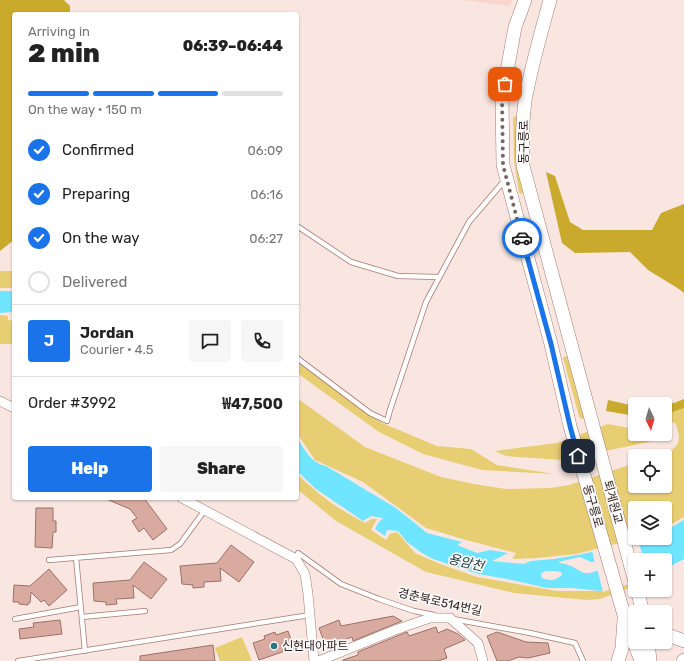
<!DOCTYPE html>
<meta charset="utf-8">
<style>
:root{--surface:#fff;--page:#f6f6f6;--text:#222;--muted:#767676;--line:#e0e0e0;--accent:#1a73e8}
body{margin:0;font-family:Rubik,"Noto Sans KR",sans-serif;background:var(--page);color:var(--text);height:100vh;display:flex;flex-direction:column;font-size:15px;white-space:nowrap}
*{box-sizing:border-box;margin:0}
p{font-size:13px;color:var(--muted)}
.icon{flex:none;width:22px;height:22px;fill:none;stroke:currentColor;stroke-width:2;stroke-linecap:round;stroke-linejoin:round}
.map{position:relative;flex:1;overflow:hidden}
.panel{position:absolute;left:12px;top:12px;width:287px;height:488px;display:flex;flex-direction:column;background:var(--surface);border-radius:4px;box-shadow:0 1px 3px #0004}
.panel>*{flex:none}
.needle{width:26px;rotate:175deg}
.controls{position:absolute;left:628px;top:397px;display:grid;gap:8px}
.controls a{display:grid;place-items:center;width:44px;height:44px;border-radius:4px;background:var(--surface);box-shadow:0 1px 3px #0004;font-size:20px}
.pin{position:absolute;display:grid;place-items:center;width:34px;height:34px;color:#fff;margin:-17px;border-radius:8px;box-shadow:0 2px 6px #0006}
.courier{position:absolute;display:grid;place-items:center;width:40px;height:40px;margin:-20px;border:3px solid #1a73e8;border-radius:50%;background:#fff;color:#222;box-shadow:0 1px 5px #0007}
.head em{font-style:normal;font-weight:800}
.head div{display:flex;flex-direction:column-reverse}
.head{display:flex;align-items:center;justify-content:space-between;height:68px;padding:0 16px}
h1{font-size:26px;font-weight:800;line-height:30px}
.bar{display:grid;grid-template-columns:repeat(4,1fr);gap:6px 4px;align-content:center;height:48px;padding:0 16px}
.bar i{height:5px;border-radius:3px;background:var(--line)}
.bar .active{background:var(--accent)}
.bar p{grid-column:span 4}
.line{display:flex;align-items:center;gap:10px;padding:0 16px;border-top:1px solid var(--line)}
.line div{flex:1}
.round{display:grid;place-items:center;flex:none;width:42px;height:42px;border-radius:4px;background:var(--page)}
ol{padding:0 16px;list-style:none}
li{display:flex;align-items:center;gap:12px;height:44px}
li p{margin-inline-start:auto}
li .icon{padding:4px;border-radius:50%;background:var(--accent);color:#fff;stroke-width:4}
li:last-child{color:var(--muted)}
li i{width:22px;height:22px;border:2px solid var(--line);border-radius:50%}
.primary-button{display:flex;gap:8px;margin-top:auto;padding:8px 16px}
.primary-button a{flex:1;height:46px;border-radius:4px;background:var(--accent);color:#fff;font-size:16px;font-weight:800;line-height:46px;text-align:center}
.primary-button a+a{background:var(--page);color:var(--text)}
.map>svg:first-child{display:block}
</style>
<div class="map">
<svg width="684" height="661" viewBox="0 0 684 661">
<rect width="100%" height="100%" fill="#f9e6e1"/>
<path fill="#f8d6cd" d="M463 0H512L510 6Z"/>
<path fill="#e8ce72" d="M515 116 517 117 524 192 521 194 519 192 514 161 513 118Z
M0 271H14V288H0Z
M0 315 8 316V320L14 321V344H0Z
M565 356 567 357 584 415V418L581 419 579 416 563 358Z
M297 361 382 423 437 446 471 449 497 465 555 474 482 470 423 454 379 432 297 373Z
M297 398 365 447 441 477 474 484 506 489 551 488 569 485 635 463V486H665V456H657C677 450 684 444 675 423L665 421V415L684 408V517L665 528V508H635V538H640L576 554 537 558 512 559 516 553 466 540 426 528 363 482 315 460 297 433Z
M608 424 635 429V434H662L665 437 663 439 562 460 506 456 495 451 557 443Z
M297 474C319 495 338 509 365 523L372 519H377L371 530 386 540 390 534 397 532 415 553 440 564 477 577 557 591H600L635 580V586L600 599 586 600 514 593 426 572 336 521 297 489Z
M242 637 252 661H220L215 648Z"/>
<path fill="#c9aa2d" d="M0 0H64L70 6V14H14V240L0 251Z
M546 172 555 176 570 222 583 230H652L661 213 684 204V293L679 289 648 270 630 252 575 253 562 243Z
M684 399V408L665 415V404L674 403Z
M608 400 635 406V416L606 411Z"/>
<path fill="#70e5ff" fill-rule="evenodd" d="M0 291H14L13 312 0 313Z
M297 438C305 450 311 463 326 466L396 508 427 533 462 542 457 545 477 553 490 550 508 553 492 561 524 564 531 561 554 559 583 554 653 538H665V531L684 520V559L665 569V560H635V579L600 591 572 588H547L507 579 478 574 433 559 422 553 407 542 398 531 387 530 385 536 375 529 378 523 383 518 371 516 363 521 316 489 297 471ZM580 557 591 562H598L599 570C583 576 585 573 571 566 567 564 562 564 558 562ZM545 571H554L561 572 562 575C555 581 550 581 542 578L541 574Z"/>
<path fill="#f9e6e1" d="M638 540 644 560H635V582L603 592 597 568 598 566 595 564 592 550Z"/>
<path fill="#d9aba0" stroke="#9b7167" d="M104 498H144L167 529 153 540 144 528 139 532 132 521 137 518 130 509Z
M36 508H53V521H56V532H53L52 548 35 547Z
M231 545 254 562 239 582 220 568 221 581 204 582V587L193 588V585L182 584 180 566 217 563Z
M144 562 167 579 151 599 133 585 134 598 116 599 117 604 106 605V602L94 601 93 583 130 580Z
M49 569 67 590 49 606 44 600 41 602 31 592 30 603H28V605L19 604V602H13L14 585 30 586Z
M393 616 402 621 353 641 352 637 326 647 319 628 339 620 341 626Z
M60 620 62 634 20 639 19 629 34 627 33 623Z
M436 627 438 633 447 629 458 634 465 640 444 649 447 658 438 661H343V660L358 655V652L397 636 407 632 409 636Z
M288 631 294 648 259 660 253 643 265 639 264 636 275 632 276 635Z
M497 632 526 642 548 643 550 653 528 658 519 657 508 661H497L487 636Z
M213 645 215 661H140V656Z"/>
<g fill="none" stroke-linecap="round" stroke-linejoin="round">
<defs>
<path id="lane" d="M297 226 351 262 398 276 439 277
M297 358 370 413 387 421 390 410 426 302 469 222 505 180
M76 558 85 651
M296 559 298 553 341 584 379 599 414 611 434 615
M49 560 171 550 180 544 205 510
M82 617 145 611
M15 619 81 607
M453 619 530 633 575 643 583 661
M18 661 310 615"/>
<path id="street" d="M0 401 14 408
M182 498 296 559 305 574 308 594 314 661
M319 661 395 630 430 618H450L478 643 483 661"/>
<path id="secondary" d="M525 0 515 27 502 99 503 165 551 344 570 426 624 615 641 661
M550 0C541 33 531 67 525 101 522 123 522 144 523 166L635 582
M637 590 643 612
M665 634 684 641
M648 642 650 661
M618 661 622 648 624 620
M683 661 684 660"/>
</defs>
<use href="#lane" stroke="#a57a70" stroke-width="6"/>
<use href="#street" stroke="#a57a70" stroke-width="10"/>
<use href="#secondary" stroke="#a57a70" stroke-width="14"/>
<use href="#lane" stroke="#fff" stroke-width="4.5"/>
<use href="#street" stroke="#fff" stroke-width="9"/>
<use href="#secondary" stroke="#fff" stroke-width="13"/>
</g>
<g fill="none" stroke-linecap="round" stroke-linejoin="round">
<path stroke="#766560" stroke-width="4" stroke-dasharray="0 7.2" d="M505 84 502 99 503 165 522 238"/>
<path stroke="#1a73e8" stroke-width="5" d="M522 238 551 344 570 426 578 456"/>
</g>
<circle fill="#2d7381" stroke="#f8f8f8" stroke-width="1.5" cx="274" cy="646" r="4"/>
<g text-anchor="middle" stroke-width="3.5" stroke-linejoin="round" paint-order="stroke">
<g font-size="12" fill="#301f1a" stroke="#f8f8f8">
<text transform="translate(524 142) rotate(-90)" y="4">동구릉로</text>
<text transform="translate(613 502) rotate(75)" y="4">퇴계원교</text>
<text transform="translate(593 506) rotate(74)" y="4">동구릉로</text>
<text transform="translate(440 602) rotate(13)" y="4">경춘북로514번길</text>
</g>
<g font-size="12" fill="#301f1a" stroke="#f8f8f8" text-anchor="start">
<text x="282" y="650">신현대아파트</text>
</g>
<g font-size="13" font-style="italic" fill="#1b353b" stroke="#f8f8f8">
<text transform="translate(466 562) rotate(13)" y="5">용암천</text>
</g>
</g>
</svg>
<div class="controls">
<a><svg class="needle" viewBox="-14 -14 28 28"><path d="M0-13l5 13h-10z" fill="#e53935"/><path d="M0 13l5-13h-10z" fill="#767676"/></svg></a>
<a><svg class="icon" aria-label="locate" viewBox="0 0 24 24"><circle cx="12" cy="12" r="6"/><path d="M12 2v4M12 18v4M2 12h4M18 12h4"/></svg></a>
<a><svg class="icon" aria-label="layers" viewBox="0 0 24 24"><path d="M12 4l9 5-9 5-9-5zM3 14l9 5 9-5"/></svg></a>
<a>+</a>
<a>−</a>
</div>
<div class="pin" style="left:505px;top:84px;background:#ea580c"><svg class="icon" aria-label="bag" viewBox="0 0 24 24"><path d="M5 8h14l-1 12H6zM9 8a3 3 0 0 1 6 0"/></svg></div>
<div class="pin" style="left:578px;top:456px;background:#1f2937"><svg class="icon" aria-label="home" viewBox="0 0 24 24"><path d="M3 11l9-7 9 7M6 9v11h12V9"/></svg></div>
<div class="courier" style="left:522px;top:238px"><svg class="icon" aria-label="car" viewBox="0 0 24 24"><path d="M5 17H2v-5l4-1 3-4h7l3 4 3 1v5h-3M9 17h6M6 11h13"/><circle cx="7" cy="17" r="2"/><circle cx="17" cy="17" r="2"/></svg></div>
<section class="panel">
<div class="head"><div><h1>2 min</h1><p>Arriving in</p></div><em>06:39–06:44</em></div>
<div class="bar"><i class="active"></i><i class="active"></i><i class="active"></i><i></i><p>On the way · 150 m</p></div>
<ol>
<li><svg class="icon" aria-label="check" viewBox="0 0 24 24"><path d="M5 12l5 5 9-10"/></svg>Confirmed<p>06:09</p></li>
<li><svg class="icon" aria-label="check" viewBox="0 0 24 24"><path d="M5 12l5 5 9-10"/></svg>Preparing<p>06:16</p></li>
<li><svg class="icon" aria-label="check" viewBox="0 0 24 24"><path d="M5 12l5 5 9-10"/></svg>On the way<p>06:27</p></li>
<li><i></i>Delivered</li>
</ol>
<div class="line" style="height:72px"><b class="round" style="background:var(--accent);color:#fff">J</b><div><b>Jordan</b><p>Courier · 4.5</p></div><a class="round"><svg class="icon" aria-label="chat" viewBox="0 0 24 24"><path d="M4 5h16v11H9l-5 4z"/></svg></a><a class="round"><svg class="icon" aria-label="phone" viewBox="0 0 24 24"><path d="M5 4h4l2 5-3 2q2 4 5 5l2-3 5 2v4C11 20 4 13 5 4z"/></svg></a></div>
<div class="line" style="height:52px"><div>Order #3992</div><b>₩47,500</b></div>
<div class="primary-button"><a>Help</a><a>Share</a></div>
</section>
</div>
